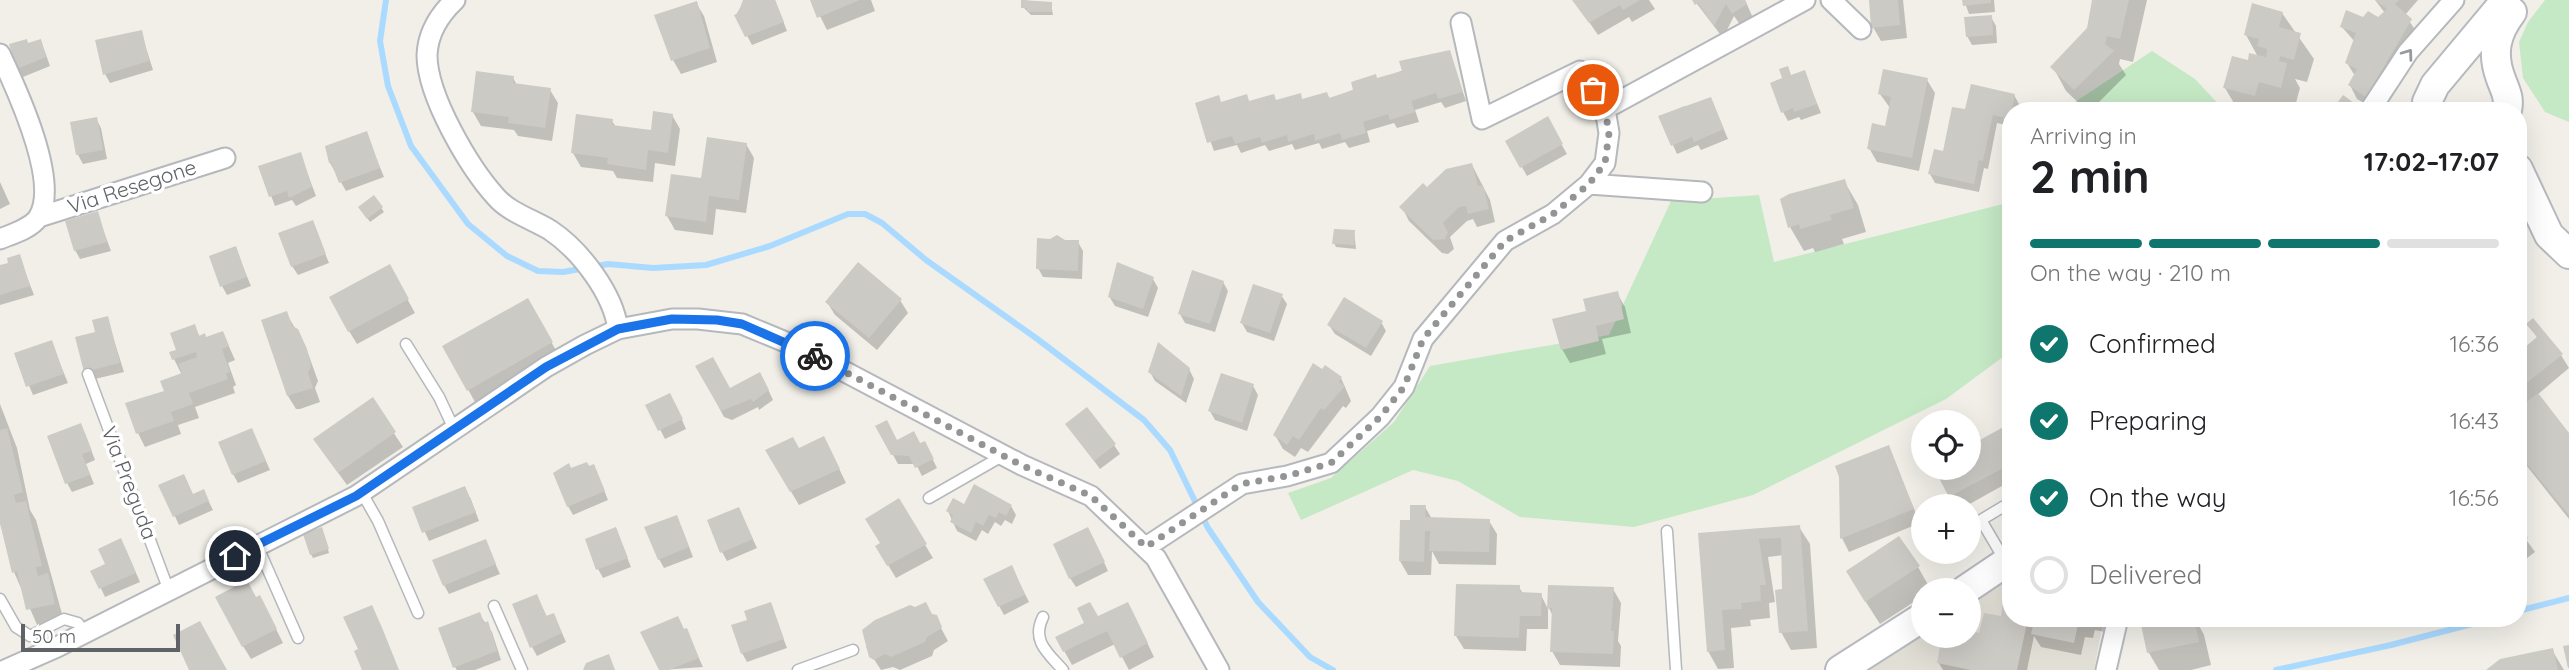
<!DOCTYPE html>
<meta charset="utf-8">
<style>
:root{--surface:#fff;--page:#f6f6f6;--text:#202124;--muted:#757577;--line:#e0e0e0;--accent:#0f766e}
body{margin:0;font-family:Quicksand,sans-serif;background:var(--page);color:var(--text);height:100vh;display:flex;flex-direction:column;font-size:26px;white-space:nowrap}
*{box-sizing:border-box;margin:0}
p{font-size:23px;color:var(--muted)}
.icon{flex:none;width:38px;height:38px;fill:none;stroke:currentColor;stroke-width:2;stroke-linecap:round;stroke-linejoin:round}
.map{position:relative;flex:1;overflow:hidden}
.sheet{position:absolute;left:2002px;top:102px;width:525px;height:525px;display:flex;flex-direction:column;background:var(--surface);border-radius:28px;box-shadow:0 7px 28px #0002}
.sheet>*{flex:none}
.buttons{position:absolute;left:1911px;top:410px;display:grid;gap:14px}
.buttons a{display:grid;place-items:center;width:70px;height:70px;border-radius:50%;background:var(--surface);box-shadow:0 7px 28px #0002;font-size:35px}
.scale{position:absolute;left:21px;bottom:18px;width:159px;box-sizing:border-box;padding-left:7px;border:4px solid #5f6368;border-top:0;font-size:19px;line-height:24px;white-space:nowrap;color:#5f6368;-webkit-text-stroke:5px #fff;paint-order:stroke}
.pin{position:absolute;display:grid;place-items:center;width:60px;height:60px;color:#fff;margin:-30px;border:4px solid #fff;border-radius:50%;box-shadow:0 2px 7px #0007}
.courier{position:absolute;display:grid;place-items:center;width:70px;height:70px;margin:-35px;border:5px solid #1a73e8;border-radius:50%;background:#fff;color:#222;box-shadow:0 2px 9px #0007}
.summary em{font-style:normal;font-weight:700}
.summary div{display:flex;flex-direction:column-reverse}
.summary{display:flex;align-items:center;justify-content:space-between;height:119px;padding:0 28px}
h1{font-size:46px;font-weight:700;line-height:52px}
.bar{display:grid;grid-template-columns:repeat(4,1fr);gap:10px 7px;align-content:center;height:84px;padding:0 28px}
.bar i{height:9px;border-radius:5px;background:var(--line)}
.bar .on{background:var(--accent)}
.bar p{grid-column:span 4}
ol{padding:0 28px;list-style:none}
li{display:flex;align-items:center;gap:21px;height:77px}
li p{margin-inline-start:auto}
li .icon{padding:7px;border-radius:50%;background:var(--accent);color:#fff;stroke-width:4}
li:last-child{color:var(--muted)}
li i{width:38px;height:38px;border:4px solid var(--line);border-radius:50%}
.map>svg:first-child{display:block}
</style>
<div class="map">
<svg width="2569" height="670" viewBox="0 0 2569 670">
<rect width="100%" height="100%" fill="#f1efe8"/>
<path fill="#e1ded6" d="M2011 578V618H2104L2094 670H1865L1923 633 1969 635V605Z"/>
<path fill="#c5e8c5" d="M2545 0H2569V122L2545 112 2523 78 2519 42 2528 22Z
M2152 51 2195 79 2224 110H2070L2075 102Z
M1759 195 1774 262 2011 202V351L1946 399 1753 495 1634 527 1520 517 1458 481 1413 470 1301 520 1288 493 1331 478 1394 422 1430 366 1609 335 1671 201Z"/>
<path fill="#0003" d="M745 0H775L787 31 752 45 736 15Z
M812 0H871L875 11 827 30Z
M1023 0 1051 4 1053 15H1031L1023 7Z
M1574 0H1649L1655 9 1632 22 1629 17 1598 35Z
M1694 0H1745L1753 18 1741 26 1734 16 1723 38Z
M1870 0H1903L1907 38 1881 41 1873 27Z
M1964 0H1994L1995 12 1969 14Z
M2095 0H2147L2133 62 2120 59 2119 64 2126 75 2091 110H2086L2066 91 2053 67 2088 29Z
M2375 0H2418L2405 15 2418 34 2374 109 2357 99 2350 85 2355 76 2347 63 2355 42 2342 27 2364 19 2378 20 2385 13Z
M696 3 704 16 717 62 681 74 673 60Z
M2282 13 2314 59 2307 82 2295 79 2300 88 2294 110 2272 105 2271 110H2238L2225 88 2249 62 2258 57 2246 35Z
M1991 17 1996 26 1997 43 1972 45 1967 36Z
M141 32 153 70 110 83 105 74Z
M41 41 50 66 23 77 18 68 28 44Z
M1449 52 1466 101 1445 108 1441 102 1415 110 1419 122 1397 128 1394 123 1367 131 1370 142 1349 148 1345 142 1322 149 1319 143 1295 150 1292 144 1269 151 1265 145 1241 153 1237 145 1214 151 1197 104 1276 102 1300 95 1303 101 1327 94 1330 99Z
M1787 68 1792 77 1804 72 1821 113 1801 120 1799 117 1788 121 1783 112Z
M513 78 517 85 550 90 558 103 552 141 518 136 514 130 481 126 473 112Z
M1927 80 1935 93 1919 171 1877 162 1869 148 1886 128 1890 108 1880 94Z
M2014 95 2019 104 2018 110H2011V126L1997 123 1988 169 1984 168 1979 192 1935 183 1930 174 1967 111Z
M1685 106 1687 109H1715L1728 139 1701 150 1698 145 1677 154 1660 116Z
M672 115 680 129 675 166 655 163 653 182 617 178 613 171 581 167 573 153 612 121 616 127 652 132Z
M96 119 101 128 107 159 83 164 78 155Z
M1547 119 1567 154 1527 176 1507 141Z
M366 133 384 177 346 191 330 163 327 147Z
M746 144 754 158 746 213 716 209 713 235 675 230 667 216 703 180Z
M300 154 316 196 296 206 292 200 275 206 260 167Z
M1472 165 1490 200 1495 222 1477 227 1473 219 1467 221 1450 237 1454 249 1448 254 1442 253 1409 221 1402 207Z
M1844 181 1858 205 1866 232 1842 239 1844 244 1815 252 1813 248 1804 251 1790 227Z
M0 182 10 204 0 209Z
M374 197 384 212 370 222 360 207Z
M97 213 111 251 80 259 75 250Z
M312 222 329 263 298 275 292 266Z
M1354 232 1356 249 1336 247 1334 243Z
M1064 241 1078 242 1083 251 1082 279 1043 277 1038 268Z
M235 248 251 286 227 295 222 286Z
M19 256 34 295 0 305V267L10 264Z
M389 266 415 313 357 344 349 331Z
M1153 279 1158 288 1148 317 1115 306 1109 296Z
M1223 282 1228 291 1215 332 1185 323 1180 314Z
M1617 293 1625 307 1631 333 1602 339 1606 354 1570 363 1562 349Z
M1281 295 1287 304 1274 341 1247 332 1242 323Z
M528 300 559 356 476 404 445 347Z
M900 300 908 313 877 350 835 315 827 302Z
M286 313 305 345 318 381 315 388 320 402 300 409H296L288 396 263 321Z
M107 318 124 372 91 380 86 372 97 333Z
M1381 322 1386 331 1371 356 1335 334 1329 325Z
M2529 324 2561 355 2569 368 2537 395 2569 436V519L2518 455V355L2538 339Z
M194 326 200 337 206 339 223 333 235 360 228 363 236 385 233 387 235 393 195 407 199 418 178 425 181 434 145 447 138 433 182 375 171 353 178 351Z
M2518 330 2524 339 2518 344Z
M51 342 68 383 33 395 16 354Z
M698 367 729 390 765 383 773 400 759 410 758 407 732 420 724 417Z
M1189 369 1194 379 1186 403 1155 381 1150 372Z
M1341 378 1351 401 1346 408 1343 406 1308 452 1301 448 1295 457 1283 449 1275 435Z
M1253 386 1258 395 1247 431 1215 420 1210 411Z
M372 400 403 447 347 485 323 452Z
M0 404 17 448 30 510 36 520 64 621 38 627 14 572 0 523Z
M675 404 686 429 665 439 648 406Z
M1067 424 1114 445 1120 454 1100 469Z
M878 427 897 442 920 445 929 452 937 468 922 476 916 464H898Z
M2006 427 2011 435V481L1966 506H1956L1935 467 1963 472 1977 465 1969 448Z
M252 430 270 470 238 483 233 474Z
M85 434 95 460 86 464 94 484 72 492 67 483Z
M1888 447 1920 523 1849 552 1842 538 1841 477Z
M767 451 831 452 846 483 799 505Z
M588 468 598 475 608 500 573 515 568 506 571 470Z
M161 486 208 500 213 510 179 525Z
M470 497 479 521 429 541 414 508Z
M898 500 933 558 896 578 877 547 882 544Z
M1011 506 1016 515 1012 524 1005 520 1001 526 995 522 988 534 982 530 976 541 957 531 948 511 965 507Z
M1425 507 1432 519 1489 521 1497 534 1496 565 1439 564 1432 551 1431 575H1408L1400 561 1411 522Z
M743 518 757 548 727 561 722 552Z
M681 526 693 557 664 568 659 559Z
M1799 527 1810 544 1817 648 1791 650 1781 632 1783 555 1768 557 1775 602 1769 603 1770 618 1750 620 1751 626 1731 628 1734 668 1718 669 1708 651 1700 535Z
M2518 528 2535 552 2518 565Z
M615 529 631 567 603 578 598 569Z
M323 533 329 553 313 558 311 554Z
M1093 538 1108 571 1076 587 1070 578Z
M485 541 500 574 449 594 444 585Z
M126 550 140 582 105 597 93 571 107 565Z
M1918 567 1931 590H1923V596L1880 624 1862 596Z
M1016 576 1029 602 1004 615 985 580Z
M1519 587 1523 594 1541 595 1548 609V629H1527L1526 651 1464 649 1456 636Z
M1613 589 1621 603 1618 641 1621 646 1620 667 1560 665 1552 651 1553 616 1549 608Z
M537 596 547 617 558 624 566 642 537 656 532 647Z
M256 599 267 611 283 643 251 659 243 646Z
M770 604 787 648 747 662 742 653 749 621Z
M479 614 492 632 501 660 475 670H457L455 667Z
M1135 617 1154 657 1129 670 1115 644 1072 665 1057 638 1097 618Z
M2011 618H2110V633L2095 630 2093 638 2085 637 2081 655 2041 647 2034 636 2027 670H1943L1938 662 1958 647 1969 632 1981 635Z
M2160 618H2195L2204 635 2211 665 2191 670H2159L2149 653 2142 622Z
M941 628 948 641 934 650 932 656 900 670 893 667 881 670 866 647Z
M686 630 703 667 661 670 684 631Z
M2552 650 2564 670H2489Z"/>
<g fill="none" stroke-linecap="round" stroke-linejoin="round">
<path stroke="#aadaff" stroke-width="6" d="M386 0 380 41 388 86 411 146 468 224 507 256 538 271 563 272 608 264 653 268 706 265 770 246 848 214H865L882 223 926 260 1036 338 1144 420 1170 450 1208 528 1258 602 1310 657 1333 670
M2518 611 2569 598
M2276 670 2391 645 2495 618"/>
</g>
<path fill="#cccac5" d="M743 0H775L784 22 745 37 734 15 738 13Z
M810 0H860L817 18Z
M1021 0 1052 2V12H1027V8H1021Z
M1572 0H1640L1623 10 1620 5 1589 23Z
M1692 0H1745L1747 4 1732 14 1726 4 1714 26 1698 3 1695 5Z
M1869 0H1898L1900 25 1871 28Z
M1962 0H1991V3L1963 6Z
M2092 0H2129L2120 39 2107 36 2105 44 2114 51 2074 90 2050 67 2087 28Z
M2375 0H2399L2395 4 2412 19 2366 97 2348 85 2357 69 2345 63 2356 33 2340 27 2346 10 2363 17 2368 11 2378 17 2387 9Z
M697 1 710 48 671 61 654 15Z
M2252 3 2283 12 2279 27 2301 33 2294 60 2280 56 2279 61 2287 63 2281 88 2259 82 2255 96 2223 88 2232 56 2248 60 2249 53 2266 57 2267 49 2257 46 2259 39 2244 35Z
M1992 15 1993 35 1966 37 1964 17Z
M142 30 149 61 103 75 95 40Z
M27 39 28 43 41 39 46 57 17 69 9 44Z
M1450 50 1463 92 1438 99 1436 93 1411 101 1415 112 1390 120 1388 114 1363 122 1366 133 1342 140 1340 133 1315 141 1314 134 1288 142 1287 135 1262 143 1260 137 1235 144 1232 136 1207 143 1195 103 1219 95 1221 102 1247 94 1249 101 1274 94 1276 100 1301 93 1302 99 1327 92 1329 98 1353 90 1351 82 1376 74 1377 78 1402 71 1399 61Z
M1788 66 1791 75 1805 70 1817 104 1794 112 1793 108 1781 113 1770 83 1782 78 1779 69Z
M1883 69 1928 78 1912 158 1867 149 1872 123 1885 126 1891 97 1878 94Z
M476 71 514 76 513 83 551 88 545 128 508 123 509 117 471 112Z
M1971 84 2015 94 2010 119 1993 115 1983 161 1979 160 1974 184 1928 174 1934 149 1943 151 1952 107 1965 109Z
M2343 95 2358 106 2355 110H2332Z
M1711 97 1724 129 1694 142 1692 137 1671 146 1658 116Z
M653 111 673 114 668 153 648 150 646 170 607 164 608 158 571 153 576 114 613 119 612 125 651 130Z
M1548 116 1563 144 1520 168 1505 141Z
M97 117 103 150 76 155 70 122Z
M367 131 380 168 339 183 331 162 329 163 325 146Z
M707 137 747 143 739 200 709 196 706 222 665 216 671 174 701 178Z
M301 152 312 187 289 198 287 191 269 197 258 166Z
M1472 163 1478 186 1483 185 1489 209 1468 214 1466 206 1459 207 1443 223 1448 232 1445 239 1433 240 1399 207 1423 183 1427 187 1446 169Z
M1845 179 1854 208 1830 215 1832 220 1800 229 1799 224 1788 228 1780 199 1789 194Z
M374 195 383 207 367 219 358 207Z
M98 211 107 242 74 251 65 221Z
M313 220 326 254 291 267 278 233Z
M1334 229 1355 230 1354 245 1332 244Z
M1057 235 1065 240H1079L1078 271 1036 269 1037 238 1050 239Z
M236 246 247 277 220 287 209 256Z
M20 254 30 286 0 295V265L8 263 7 258Z
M858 262 902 299 869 338 825 302Z
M1117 262 1154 277 1143 309 1108 297Z
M390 264 409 299 348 332 329 297Z
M1192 270 1224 281 1210 324 1178 314Z
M1253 284 1283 294 1270 333 1240 323Z
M1618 291 1624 319 1596 326 1599 341 1561 350 1552 319 1586 311 1583 299Z
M1344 297 1383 321 1366 348 1327 325Z
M528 298 553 342 467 391 442 346Z
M287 311 292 326 298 329 307 349 311 366 308 373 313 388 287 396 261 320Z
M108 316 120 363 84 372 75 337 95 332 92 320Z
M2533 318 2563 354 2518 390V353L2537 337 2526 324Z
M195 324 199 336 205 333 206 337 223 331 229 346 222 349 230 372 226 373 228 379 189 393 193 404 171 412 174 421 136 434 125 403 164 391 160 381 182 373 178 364 197 357 196 352 172 360 169 352 176 350 170 333Z
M52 340 64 374 26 387 14 353Z
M1158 342 1190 368 1181 396 1148 372Z
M713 357 730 388 760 372 769 390 753 402 751 399 721 411 695 366Z
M1313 363 1322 369 1325 365 1342 377 1339 382 1345 386 1324 410 1321 408 1299 440 1293 436 1287 445 1273 435Z
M1221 373 1254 384 1242 423 1208 411Z
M670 393 683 419 658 431 645 405Z
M2538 393 2569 433V515L2518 453V409Z
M373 397 396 432 338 473 313 439Z
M1087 407 1116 444 1094 461 1065 424Z
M887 420 897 440 914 431 920 443 925 441 934 459 915 468 909 456 891 455 875 426Z
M81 423 92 451 82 454 90 475 65 484 47 436Z
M2007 425 2011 432V464L1949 497 1933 467H1962L1963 470 1975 464 1969 446Z
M7 428 23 492 14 495 16 503 26 501 42 566 36 567 38 576 48 573 55 604 26 610 17 571 12 573 0 523V430Z
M252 428 266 461 232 475 218 442Z
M824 436 840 469 790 492 765 450 793 437 799 448Z
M1889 445 1914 509 1840 539 1839 477 1835 466Z
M587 462 589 466 594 464 605 491 567 507 553 473 569 463 571 468Z
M184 474 193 494 204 489 209 501 173 517 158 485Z
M974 484 1012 505 1006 516 999 512 996 518 989 515 983 526 976 522 971 533 950 522 953 515 946 511 953 498 964 504Z
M465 486 476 512 422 533 412 507Z
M899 498 927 544 887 566 875 546 880 543 865 519Z
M1410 505H1426L1425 517 1490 519 1489 552 1429 551 1430 531H1425L1424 562 1399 561 1400 520H1410Z
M739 507 753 539 720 553 707 520Z
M677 515 689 547 658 560 644 527Z
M1800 525 1808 631 1779 633 1775 590 1782 589 1781 538 1759 539 1766 585H1760L1761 601 1741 603 1742 609 1722 610 1725 650 1707 652 1698 533Z
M2518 525 2528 538 2518 546Z
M322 527 329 549 310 555 303 534Z
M616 527 628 558 596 570 585 539Z
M1088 527 1105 562 1069 579 1053 544Z
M1899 536 1920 566 1865 602 1846 571Z
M121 538 136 573 99 589 90 571 105 564 98 549Z
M486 539 496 564 443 586 432 560Z
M1012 565 1025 595 998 607 983 579Z
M247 580 256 597 260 595 277 629 242 647 215 597Z
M1456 584 1520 585V592L1542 593 1541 616H1520L1519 638 1454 636Z
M1548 585 1614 587 1611 631H1614L1613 654 1550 652 1552 608 1547 609Z
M537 594 546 616 554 613 562 633 530 648 512 604Z
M771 602 784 639 741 654 731 625 747 620 744 611Z
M926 602 932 614 937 615 942 627 939 630 927 637 925 642 891 657 885 654 874 660 869 657 862 630 875 620 910 605 915 607Z
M1090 602 1098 616 1128 602 1148 643 1120 658 1107 631 1063 652 1055 637 1084 623 1077 608Z
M2003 603 2011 605V618H2028L2017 670H1971L1937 663 1941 641 1957 644 1959 635H1969V630L1979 633 1984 613 2001 616Z
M372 605 383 630 399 670H362L354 651 358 649 343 617Z
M480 612 484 623 488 621 497 651 453 668 438 628Z
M678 616 684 629 687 628 699 658 669 670H659L640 632Z
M2035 618H2088L2086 626 2078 624 2074 643 2031 634Z
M2152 618H2194L2199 642 2147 653 2140 620Z
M200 621 227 670H189L173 635Z
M2569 645V668H2568L2563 646Z
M2553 648 2558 670H2486L2500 659Z
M609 654 615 670H583L586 663Z"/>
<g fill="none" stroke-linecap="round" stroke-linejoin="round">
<defs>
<path id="lane" d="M406 344 439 397 455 431
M88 374 169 591
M362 493 378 521 418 613
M929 498 1004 455
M1667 531 1676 670
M257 545 298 638
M2004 559 1981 520 2011 502
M0 599 16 627 30 636 64 619 78 623 85 633
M494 606 522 670
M1043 617C1031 641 1048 653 1063 670
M798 670 853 650"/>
<path id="street" d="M455 0C439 15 428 32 427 55 427 96 469 167 496 197 510 213 532 219 550 230 580 250 613 293 618 329
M1831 0 1861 29
M0 54C16 88 61 183 38 218 30 229 12 234 0 239
M1605 109 1805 0
M2370 110 2408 52 2454 0
M1589 184 1702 192
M39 217 225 158
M1146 547 1242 484 1287 476 1331 463 1380 417 1404 387 1423 339 1505 241 1553 214 1589 184 1605 163 1609 133 1605 109 1580 71 1482 119 1461 23
M5 670 57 647 356 496 546 367 585 345 618 329 672 319H698L742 324 800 348 1022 465 1091 496 1156 558 1219 670
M2106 670 2118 618"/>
<path id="secondary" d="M2428 110 2427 102 2435 85 2506 0
M2507 110C2510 98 2505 90 2501 79 2491 53 2496 33 2512 12
M2518 169 2549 235 2569 254
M1965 590 2011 559
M1840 670 1923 617"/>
</defs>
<use href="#lane" stroke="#b5b8bc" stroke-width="13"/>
<use href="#street" stroke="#b5b8bc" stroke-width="23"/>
<use href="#secondary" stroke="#b6babf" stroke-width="32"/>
<use href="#lane" stroke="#fff" stroke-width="10"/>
<use href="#street" stroke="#fff" stroke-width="19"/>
<use href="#secondary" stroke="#fff" stroke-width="28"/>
</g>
<defs><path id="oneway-chevron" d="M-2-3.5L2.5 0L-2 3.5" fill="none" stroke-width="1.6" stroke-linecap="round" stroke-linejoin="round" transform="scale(1.75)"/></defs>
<use stroke="#979a9d" href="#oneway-chevron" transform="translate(2408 54) rotate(-54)"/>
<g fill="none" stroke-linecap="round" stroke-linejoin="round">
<path stroke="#929495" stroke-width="7" stroke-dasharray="0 12.6" d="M815 356 1021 465 1091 496 1146 547 1241 484 1287 476 1331 463 1380 417 1404 387 1423 339 1505 241 1553 214 1589 184 1605 163 1609 133 1605 109 1593 90"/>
<path stroke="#1a73e8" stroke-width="9" d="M235 556 356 496 546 367 618 329 672 319 717 320 742 324 815 356"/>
</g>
<g text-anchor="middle" stroke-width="7" stroke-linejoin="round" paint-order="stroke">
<g font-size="21" fill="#5f6368" stroke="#fff">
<text transform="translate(132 187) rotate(-18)" y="7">Via Resegone</text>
<text transform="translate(129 483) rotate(69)" y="7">Via Preguda</text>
</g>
</g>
</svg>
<div class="buttons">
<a><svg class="icon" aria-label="locate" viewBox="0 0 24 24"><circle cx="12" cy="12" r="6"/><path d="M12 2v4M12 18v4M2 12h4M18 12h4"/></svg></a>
<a>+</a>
<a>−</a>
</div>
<div class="scale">50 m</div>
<div class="pin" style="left:1593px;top:90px;background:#ea580c"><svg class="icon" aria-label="bag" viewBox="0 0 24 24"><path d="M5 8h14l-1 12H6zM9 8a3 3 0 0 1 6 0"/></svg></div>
<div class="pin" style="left:235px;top:556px;background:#1f2937"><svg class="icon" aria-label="home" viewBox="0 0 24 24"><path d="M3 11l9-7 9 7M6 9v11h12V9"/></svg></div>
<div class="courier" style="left:815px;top:356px"><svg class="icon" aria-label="bike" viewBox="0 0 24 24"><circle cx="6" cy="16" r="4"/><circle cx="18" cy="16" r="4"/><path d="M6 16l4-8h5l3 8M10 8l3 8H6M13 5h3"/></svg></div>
<section class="sheet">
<div class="summary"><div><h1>2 min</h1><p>Arriving in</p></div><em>17:02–17:07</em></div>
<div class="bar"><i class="on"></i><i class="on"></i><i class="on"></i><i></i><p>On the way · 210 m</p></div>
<ol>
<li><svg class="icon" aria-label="check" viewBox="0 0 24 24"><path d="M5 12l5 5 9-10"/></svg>Confirmed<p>16:36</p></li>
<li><svg class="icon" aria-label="check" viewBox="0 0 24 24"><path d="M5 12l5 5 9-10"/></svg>Preparing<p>16:43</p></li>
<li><svg class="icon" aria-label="check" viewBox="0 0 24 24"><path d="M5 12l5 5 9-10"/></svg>On the way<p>16:56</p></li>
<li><i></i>Delivered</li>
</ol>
</section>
</div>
